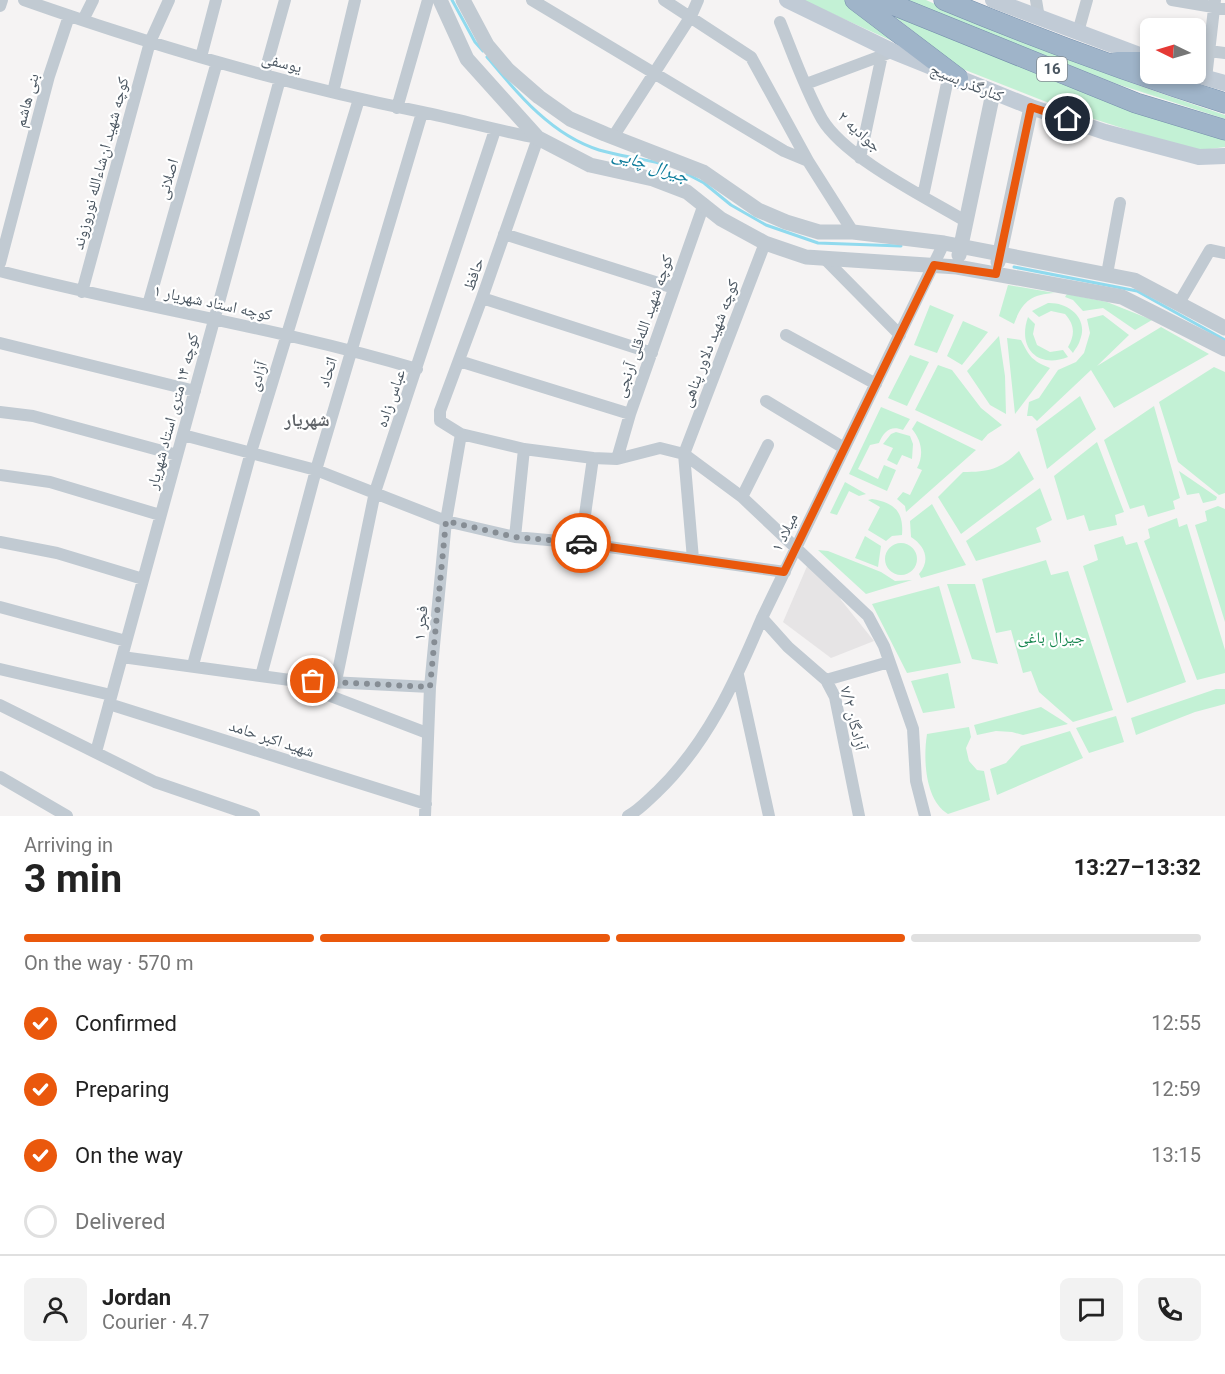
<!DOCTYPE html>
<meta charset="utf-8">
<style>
:root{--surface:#fff;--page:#f2f2f2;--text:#222;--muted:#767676;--line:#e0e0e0;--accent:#ea580c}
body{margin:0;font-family:Roboto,"Noto Naskh Arabic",sans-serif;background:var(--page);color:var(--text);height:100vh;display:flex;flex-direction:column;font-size:22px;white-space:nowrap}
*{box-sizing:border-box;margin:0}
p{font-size:20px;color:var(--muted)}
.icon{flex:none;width:33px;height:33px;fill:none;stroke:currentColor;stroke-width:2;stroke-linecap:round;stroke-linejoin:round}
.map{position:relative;height:816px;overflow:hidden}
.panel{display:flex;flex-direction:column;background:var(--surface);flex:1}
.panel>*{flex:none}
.needle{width:39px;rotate:275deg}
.buttons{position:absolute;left:1140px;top:18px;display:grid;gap:12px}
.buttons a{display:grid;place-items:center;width:66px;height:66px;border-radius:9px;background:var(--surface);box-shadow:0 3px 9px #0003;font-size:30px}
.pin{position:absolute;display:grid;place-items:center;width:51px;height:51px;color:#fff;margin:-26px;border:3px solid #fff;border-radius:50%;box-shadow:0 2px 6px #0007}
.courier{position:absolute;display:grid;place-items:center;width:60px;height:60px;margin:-30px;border:4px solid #ea580c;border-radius:50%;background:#fff;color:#222;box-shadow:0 2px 8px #0007}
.headline em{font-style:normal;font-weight:700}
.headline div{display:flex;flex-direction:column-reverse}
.headline{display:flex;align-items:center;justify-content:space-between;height:102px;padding:0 24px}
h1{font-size:39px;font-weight:700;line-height:45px}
.bar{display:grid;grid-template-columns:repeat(4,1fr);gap:9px 6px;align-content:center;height:72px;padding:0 24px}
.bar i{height:8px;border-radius:4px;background:var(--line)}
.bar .on{background:var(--accent)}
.bar p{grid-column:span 4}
.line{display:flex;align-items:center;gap:15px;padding:0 24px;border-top:2px solid var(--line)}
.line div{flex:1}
.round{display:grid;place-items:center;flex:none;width:63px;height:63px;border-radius:9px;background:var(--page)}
ol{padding:0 24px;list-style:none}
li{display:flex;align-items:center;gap:18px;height:66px}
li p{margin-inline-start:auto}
li .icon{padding:6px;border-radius:50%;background:var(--accent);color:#fff;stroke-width:4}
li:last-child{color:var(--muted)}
li i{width:33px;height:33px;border:3px solid var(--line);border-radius:50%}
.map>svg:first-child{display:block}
</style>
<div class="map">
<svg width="1225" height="816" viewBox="0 0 1225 816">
<rect width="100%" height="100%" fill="#f5f3f3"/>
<path fill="#e6e4e5" d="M808 564 839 594 841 600 874 641 831 658 783 622Z"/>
<path fill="#c3f1d5" d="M802 0H847L912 50Z
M905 0H926C1025 44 1122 81 1225 115V119L1117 84Z
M885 9 1225 135V147L1194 151 1072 112 960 68Z
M1008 285 1055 293C1031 294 1022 302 1014 324L999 316Z
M1067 294 1107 302 1152 320 1135 330 1103 308 1083 311 1073 300 1065 297Z
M1048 303C1068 302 1089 318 1080 340 1079 345 1075 349 1073 353L1068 347C1075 335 1075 325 1065 314L1051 311 1039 317 1032 311Z
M930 305 954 315 937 353 914 345Z
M1103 315 1129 335 1097 366 1161 327 1209 354 1114 408 1091 370 1037 421 1032 416H1027L1029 402 1039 398 1058 370 1076 362 1084 353 1090 333 1087 319Z
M1028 317 1035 324 1033 334 1037 345 1050 352 1063 350 1068 357C1038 369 1017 348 1028 317Z
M963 321 988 332 962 365 947 356Z
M999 336 1005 376 1006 414 990 405 967 371Z
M1007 338 1021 340C1030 357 1031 360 1050 368L1015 414Z
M910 355 929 362 907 406 888 398Z
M938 365 952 370 981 408 1002 425 988 434 982 441 915 410Z
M1214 367 1225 372V493L1219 495 1178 462 1159 402Z
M1080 396 1096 429 1047 469 1036 429Z
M1154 406 1180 498 1173 501 1175 509 1148 517 1144 505 1130 509 1104 440Z
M881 407 910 419 903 430C891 425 884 431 879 443L870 445 858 469 878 479 884 465 896 470 887 491 849 474Z
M917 421 976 450 906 512 905 506 897 499 903 492 910 495 922 470 917 468C924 455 922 441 912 429Z
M896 432 910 436 913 444 912 459 902 455 897 465 887 460 893 448 883 444 891 434Z
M1097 442 1124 512 1115 515 1117 525 1089 531 1084 515 1067 520 1054 476Z
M1019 451 1034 479 961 534 938 497 963 472C989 472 1001 469 1019 451Z
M1179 471 1217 497 1216 500 1203 503 1199 493 1187 495Z
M845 482 866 494 859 496 849 491 837 515 830 513Z
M1040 488 1052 520 1036 528 1041 542 976 561 966 541Z
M872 499C894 503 904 511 902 535L892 536 886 541 868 530 880 507 868 500Z
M932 504 966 565 921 578 919 574C931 560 925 546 911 537L910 521Z
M1218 506 1225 509V622L1195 525 1207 521 1205 511Z
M1177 518 1179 527 1187 524 1225 650V673L1197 680 1144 541 1150 538 1148 529Z
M865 536 881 546 878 567 855 558Z
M1123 536 1126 545 1137 542 1186 682 1127 703 1083 566 1098 560 1094 545Z
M885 559a16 16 0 1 1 32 0a16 16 0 1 1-32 0Z
M818 550 828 551 881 572 895 581 912 580 866 594Z
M1046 560 1051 575 1068 571 1113 710 1073 722 1039 692 1031 671 1023 673 1011 630 996 633 982 579Z
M947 584H975L998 664 972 659Z
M939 586 961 663 907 673 872 604Z
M948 673 955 708 923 713 911 681Z
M1216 689H1225V704L1195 712 1136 735 1131 718Z
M1041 707 1068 724 1023 735 1012 732 996 731 977 735 974 725Z
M1116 716 1124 742 1089 753 1076 728Z
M969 727 971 737 966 748 969 761 977 770 984 771 990 800 948 814C925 800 923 759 927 734Z
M1070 731 1083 758 997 795 990 769 1006 763 1021 746Z"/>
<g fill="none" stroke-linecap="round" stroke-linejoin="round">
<path stroke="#90daee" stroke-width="3" d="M452 0 475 42 483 51
M487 57C517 93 551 135 599 150 619 156 641 158 662 164
M687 174 704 183 731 205 766 225 818 243 901 246
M1014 267 1137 291 1225 340"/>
<defs>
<path id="trunk" d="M855 0 958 78
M881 0 1136 103 1225 130
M944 0C1036 38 1130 73 1225 103
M1117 62H1150"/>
</defs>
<use href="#trunk" stroke="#7690ad" stroke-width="21"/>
<path stroke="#c1cad2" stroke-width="12" d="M24 0C154 46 287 85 422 112 461 120 499 131 538 138L482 298 440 411V421L461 434 524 449 593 458 617 459 660 448 684 454 742 497 868 616 884 646 913 729 916 781 925 816
M532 0 784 151 808 161 853 232
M664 0 751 57 808 161
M1036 0 1039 18
M1172 0 1225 9
M0 6 2 0
M83 20 93 0
M780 22C793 54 805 89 822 119 845 158 927 198 967 222
M1078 32 1087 0
M1209 51 1225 53
M201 57 216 0
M264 75 285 0
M1206 78 1215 0
M806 84 889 53
M333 92 355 0
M397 108 428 0
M613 137 691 16 698 0
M860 158 882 55
M923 196 949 74
M504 234 674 288
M825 259 900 335
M0 263 49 76 69 16
M0 271C138 307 280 328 417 369
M1107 274 1120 203
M82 292 150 42 169 0
M482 298 652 353
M1179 303 1210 250 1225 253
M148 305 217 62
M786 335 876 384
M0 343 195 391
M459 361 630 414
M766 401 844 448
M0 412 33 416 177 455
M183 435 316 470 446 521 515 537 581 543 785 572
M617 459 630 414 704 204
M0 475 50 482 160 515
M742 497 768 445
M515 537 524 449
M0 542 57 553 143 579
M581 543 593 458
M693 559 684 454 765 243
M0 607 126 641
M762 618 788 647 826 680 835 697 859 816
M122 657 290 680 430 687
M193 665 251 452 359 99
M0 669 111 695
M738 675 769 816
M261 676 316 470 422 113
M826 680 889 662
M336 681 375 492 495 130
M299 684 427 733
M109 704 426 804
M0 705 155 782 254 816
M96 752 280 79
M0 777 67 816
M425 816 430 687 446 521 461 434
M628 816C639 810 647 801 657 792 707 744 735 682 762 618L944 243"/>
<path stroke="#c1cad2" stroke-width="15" d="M440 0 467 59 538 138 590 165 653 179 687 192 721 219 765 243 806 257 957 267 1122 297 1225 349
M463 0 487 45 508 70 539 97 570 119 605 134 703 172 758 210 786 222 819 232H853L944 243 1134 280 1225 328
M959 255 993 93
M998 262 1031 107"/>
<path stroke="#c1cbd6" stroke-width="16" d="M787 0 892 51 1031 107 1105 132 1199 157 1225 156
M993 0 1150 59
M1192 74 1225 83"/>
<use href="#trunk" stroke="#9fb4c9" stroke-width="20"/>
</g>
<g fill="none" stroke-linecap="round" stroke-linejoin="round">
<path stroke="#868d94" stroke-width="6" stroke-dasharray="0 10.8" d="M313 681 430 687 446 521 515 537 581 543"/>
<path stroke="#ea580c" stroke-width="8" d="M581 543 784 572 934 265 996 274 1031 107 1068 119"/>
</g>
<g text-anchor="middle" stroke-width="4.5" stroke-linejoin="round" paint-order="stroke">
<rect fill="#fff" stroke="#808990" stroke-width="1.5" x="1037" y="57" width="30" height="24" rx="4.5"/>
<g font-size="15" font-weight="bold" fill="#4a5661">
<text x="1052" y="74">16</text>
</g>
<g font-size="16" fill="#4a5661" stroke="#fff">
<text transform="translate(282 62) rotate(14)" y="6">یوسفی</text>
<text transform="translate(967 82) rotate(22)" y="6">کنارگذر بسیج</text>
<text transform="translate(26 100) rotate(-75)" y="6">بنی هاشم</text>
<text transform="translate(860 131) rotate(42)" y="6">جوادیه ۲</text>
<text transform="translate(100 163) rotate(-75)" y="6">کوچه شهید ان‌شاءالله نوروزوند</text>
<text transform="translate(167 179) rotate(-74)" y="6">اصلانی</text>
<text transform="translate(473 274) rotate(-71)" y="6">حافظ</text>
<text transform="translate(213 302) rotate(12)" y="6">کوچه استاد شهریار ۱</text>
<text transform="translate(643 326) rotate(-71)" y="6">کوچه شهید الله‌قلی آرنجی</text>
<text transform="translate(709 343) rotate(-69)" y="6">کوچه شهید دلاور پناهی</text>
<text transform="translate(327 372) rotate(-74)" y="6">اتحاد</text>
<text transform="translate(257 376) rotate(-73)" y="6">آزادی</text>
<text transform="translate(390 398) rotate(-71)" y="6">عباس زاده</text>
<text transform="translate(172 411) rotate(-75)" y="6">کوچه ۱۴ متری استاد شهریار</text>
<text transform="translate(784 532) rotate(-64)" y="6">میلاد ۱</text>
<text transform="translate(420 623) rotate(-85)" y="6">فجر ۱</text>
<text transform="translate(854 718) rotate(76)" y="6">آزادگان ۷/۲</text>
<text transform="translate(272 738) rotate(18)" y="6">شهید اکبر حامد</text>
</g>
<g font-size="16" fill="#17864f" stroke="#fff">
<text x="1051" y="643">جیرال باغی</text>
</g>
<g font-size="18" font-style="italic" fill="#0c7c9b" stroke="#fff">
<text transform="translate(651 165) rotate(18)" y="6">جیرال چایی</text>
</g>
<g font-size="18" font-weight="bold" fill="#5f6368" stroke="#fff">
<text x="307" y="426">شهریار</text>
</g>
</g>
</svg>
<div class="buttons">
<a><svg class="needle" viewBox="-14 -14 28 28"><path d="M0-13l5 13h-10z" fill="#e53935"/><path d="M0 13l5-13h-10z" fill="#767676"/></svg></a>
</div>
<div class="pin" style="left:313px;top:681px;background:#ea580c"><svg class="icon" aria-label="bag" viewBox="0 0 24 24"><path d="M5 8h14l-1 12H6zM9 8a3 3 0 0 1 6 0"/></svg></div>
<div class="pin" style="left:1068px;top:119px;background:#1f2937"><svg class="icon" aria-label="home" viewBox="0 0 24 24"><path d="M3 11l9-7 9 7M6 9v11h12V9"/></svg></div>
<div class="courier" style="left:581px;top:543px"><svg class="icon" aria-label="car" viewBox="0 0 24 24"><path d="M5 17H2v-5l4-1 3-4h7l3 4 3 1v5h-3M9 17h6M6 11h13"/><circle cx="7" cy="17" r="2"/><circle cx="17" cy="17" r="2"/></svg></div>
</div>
<section class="panel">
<div class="headline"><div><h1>3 min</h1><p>Arriving in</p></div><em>13:27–13:32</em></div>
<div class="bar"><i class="on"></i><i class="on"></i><i class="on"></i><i></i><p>On the way · 570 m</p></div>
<ol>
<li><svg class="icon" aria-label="check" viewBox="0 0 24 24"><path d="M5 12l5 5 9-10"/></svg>Confirmed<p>12:55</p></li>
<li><svg class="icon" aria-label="check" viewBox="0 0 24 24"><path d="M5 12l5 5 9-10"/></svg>Preparing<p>12:59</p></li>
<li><svg class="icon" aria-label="check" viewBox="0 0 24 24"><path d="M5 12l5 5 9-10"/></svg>On the way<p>13:15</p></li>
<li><i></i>Delivered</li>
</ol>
<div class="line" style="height:108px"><a class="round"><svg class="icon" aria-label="person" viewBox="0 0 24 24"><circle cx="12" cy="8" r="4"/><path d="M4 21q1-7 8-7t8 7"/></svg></a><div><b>Jordan</b><p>Courier · 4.7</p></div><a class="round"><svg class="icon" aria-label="chat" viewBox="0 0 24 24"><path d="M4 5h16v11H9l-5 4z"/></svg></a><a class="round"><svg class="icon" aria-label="phone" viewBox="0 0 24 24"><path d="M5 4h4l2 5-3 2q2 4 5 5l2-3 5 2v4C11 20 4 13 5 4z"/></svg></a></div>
</section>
